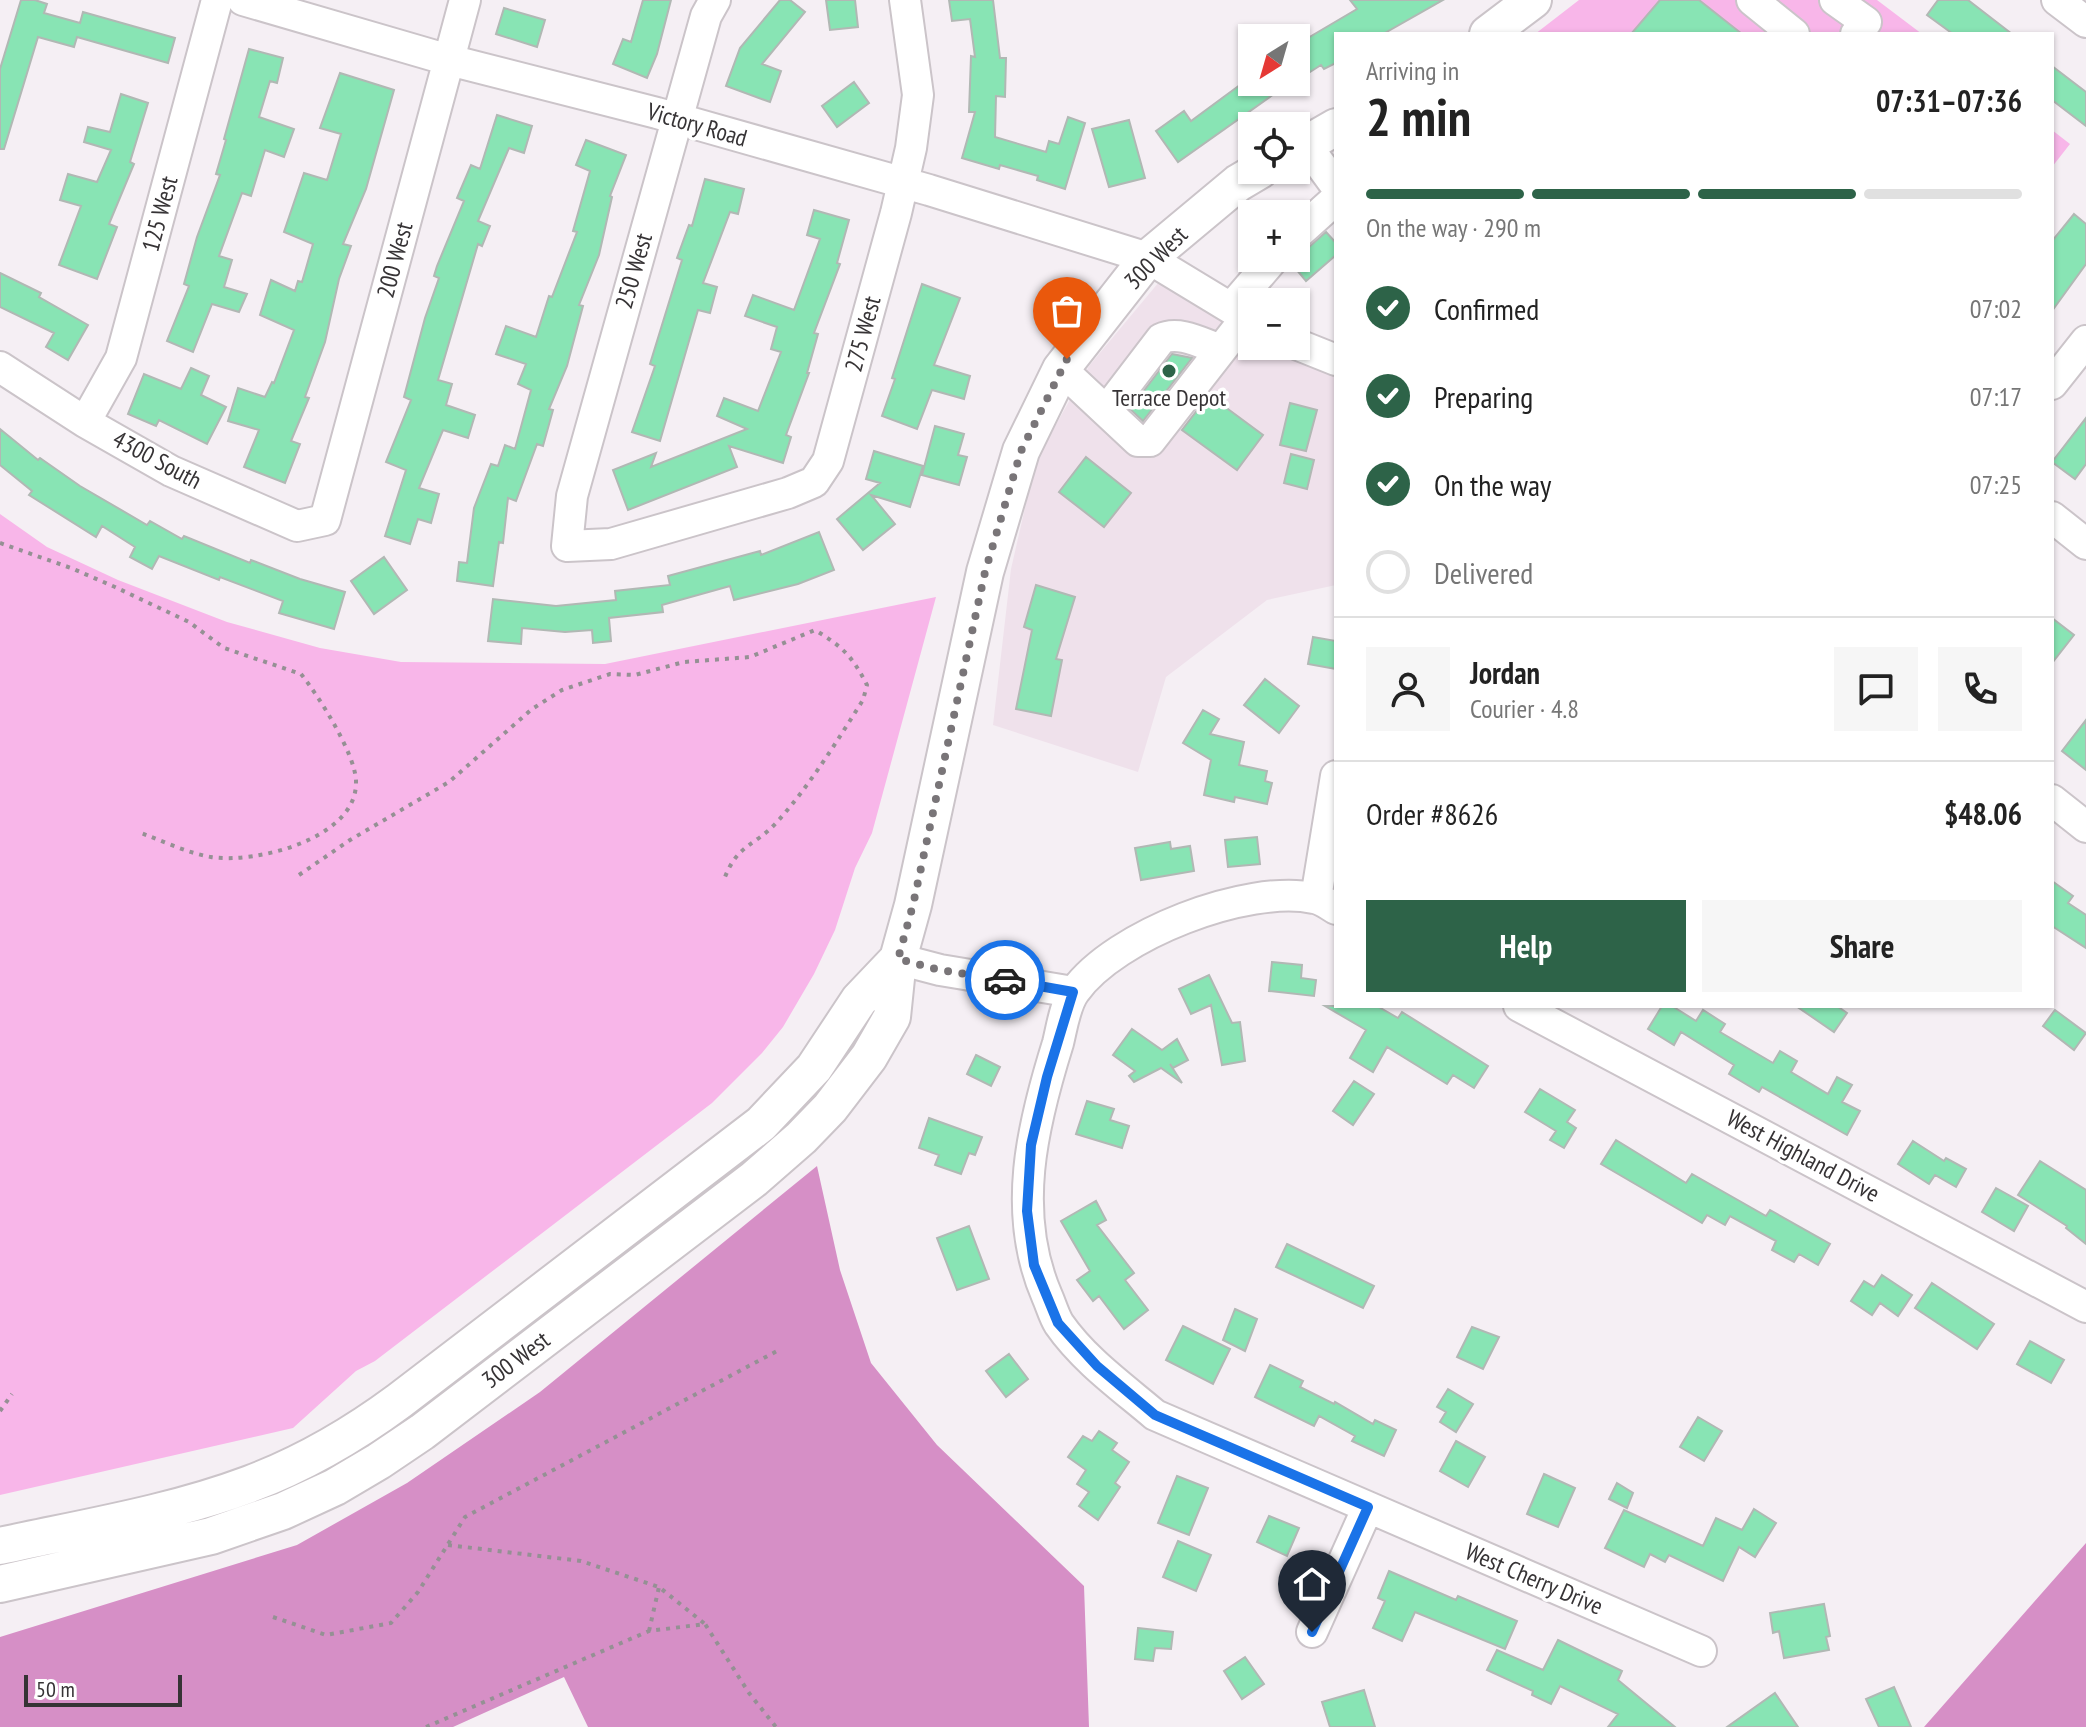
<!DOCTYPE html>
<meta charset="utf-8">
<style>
:root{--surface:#fff;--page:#f6f6f6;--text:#222;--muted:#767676;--line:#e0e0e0;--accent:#2d6348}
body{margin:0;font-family:"PT Sans Narrow",sans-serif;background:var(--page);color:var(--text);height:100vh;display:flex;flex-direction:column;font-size:30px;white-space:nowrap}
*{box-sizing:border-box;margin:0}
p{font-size:26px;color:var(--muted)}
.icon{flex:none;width:44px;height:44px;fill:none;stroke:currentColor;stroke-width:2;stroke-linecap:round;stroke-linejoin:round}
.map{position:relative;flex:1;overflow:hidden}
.details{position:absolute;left:1334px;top:32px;width:720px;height:976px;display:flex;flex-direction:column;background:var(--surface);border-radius:0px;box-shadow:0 2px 6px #0004}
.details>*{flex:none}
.needle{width:52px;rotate:217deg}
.controls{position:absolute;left:1238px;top:24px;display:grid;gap:16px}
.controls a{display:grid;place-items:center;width:72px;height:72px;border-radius:0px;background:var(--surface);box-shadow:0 2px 6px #0004;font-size:40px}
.scale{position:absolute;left:24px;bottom:20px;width:158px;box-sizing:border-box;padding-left:8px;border:4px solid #363335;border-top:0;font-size:22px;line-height:28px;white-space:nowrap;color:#363335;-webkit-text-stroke:6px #fff;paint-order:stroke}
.pin{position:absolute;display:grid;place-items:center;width:68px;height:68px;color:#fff;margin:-82px -34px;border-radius:50% 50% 50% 0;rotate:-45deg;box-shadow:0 0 8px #0007}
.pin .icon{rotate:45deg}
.courier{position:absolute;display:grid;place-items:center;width:80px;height:80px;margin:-40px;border:6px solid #1a73e8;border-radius:50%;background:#fff;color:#222;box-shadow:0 2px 10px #0007}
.summary em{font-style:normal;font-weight:800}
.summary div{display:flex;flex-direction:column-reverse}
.summary{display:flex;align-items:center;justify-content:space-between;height:136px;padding:0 32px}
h1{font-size:52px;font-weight:800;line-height:60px}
.bar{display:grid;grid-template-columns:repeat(4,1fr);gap:12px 8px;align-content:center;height:96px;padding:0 32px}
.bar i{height:10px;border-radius:6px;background:var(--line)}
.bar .active{background:var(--accent)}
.bar p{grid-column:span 4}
.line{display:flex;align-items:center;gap:20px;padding:0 32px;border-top:2px solid var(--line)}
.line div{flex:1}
.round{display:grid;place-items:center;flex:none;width:84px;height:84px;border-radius:0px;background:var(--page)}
ol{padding:0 32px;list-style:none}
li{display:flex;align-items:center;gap:24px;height:88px}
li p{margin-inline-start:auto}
li .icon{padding:8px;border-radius:50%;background:var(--accent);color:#fff;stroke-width:4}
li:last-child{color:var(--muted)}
li i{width:44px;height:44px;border:4px solid var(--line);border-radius:50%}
.action{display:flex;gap:16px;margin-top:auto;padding:16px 32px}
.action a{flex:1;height:92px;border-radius:0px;background:var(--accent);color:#fff;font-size:32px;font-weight:800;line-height:92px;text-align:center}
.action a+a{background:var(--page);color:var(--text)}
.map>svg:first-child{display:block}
</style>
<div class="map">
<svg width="2086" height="1727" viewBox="0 0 2086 1727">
<rect width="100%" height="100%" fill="#f5eff4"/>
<path fill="#efe1eb" d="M1159 282 1252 334V346H1273L1305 364 1336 373V585L1267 600 1166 677 1138 772 993 725 1011 569 1036 460 1089 366Z"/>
<path fill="#f8b6e9" d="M1579 0H1877L1922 34H1535Z
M2052 130 2070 144 2052 167Z
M0 514 47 547 118 580 227 622 320 648 401 662 605 664 936 597 872 833 855 868 835 930 814 974 783 1027 762 1053 712 1103 375 1361 356 1371 293 1428 0 1495Z"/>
<path fill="#d68fc6" d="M817 1166 840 1270 871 1363 937 1445 1084 1586 1089 1727H588L564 1677 453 1727H0V1637L297 1545 407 1483 540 1392Z
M2086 1543V1727H1924Z"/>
<path fill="#88e4b4" stroke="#b1b8b4" stroke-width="2" d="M21 0H35L47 4 44 13 80 23 83 12 175 38 168 63 77 37 74 47 38 37 4 149H0V69Z
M643 0H671L657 54 647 78 613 64 623 39 631 42Z
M780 0H790L805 12 762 64 781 71 770 102 726 86 740 48Z
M826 0H855L858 27 830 30Z
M949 0H993L1000 58H1006L1005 97 996 96 995 137 1046 152 1049 141 1059 144 1068 117 1085 123 1065 189 1037 180 1038 176 1000 165 999 169 962 158 975 112H969L971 56 975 57 970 19 952 21Z
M1350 0H1443L1383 34H1336V63L1324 69 1321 65 1296 81V45L1357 9Z
M1660 0H1699L1742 34H1631Z
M1938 0H1968L2012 34H1953L1927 15Z
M504 8 545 20 537 47 496 34Z
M249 49 283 58 277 83 270 81 259 117 294 129 284 157 265 150 251 196 242 193 219 256 232 260 224 287 247 294 239 312 212 304 193 352 167 341 189 286 184 284 197 237 220 175 216 174 226 140 224 139Z
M2052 66 2086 92V126L2052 100Z
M340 73 394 90 366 189 343 244 351 246 339 279 325 342 305 397 309 398 291 441 300 444 285 483 244 467 259 430 228 421 238 388 265 397 272 382 274 383 294 330 260 315 271 280 295 291 298 281 302 282 313 244 284 232 304 173 327 180 341 134 320 128Z
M854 82 869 103 837 127 822 106Z
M1244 82H1291L1178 162 1156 131 1184 111 1191 121Z
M121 94 148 103 130 162 134 164 109 224 117 227 97 279 59 265 81 206 60 200 68 174 97 182 111 150 84 142 88 127 110 132Z
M497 115 532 126 524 153 509 148 478 221 490 226 482 246 478 244 438 380 452 384 446 405 475 415 468 438 443 430 419 488 439 494 431 523 418 519 410 544 385 536 406 470 386 462 411 400 404 397 425 318 439 278 434 276 437 266 464 201 457 198 471 165 480 169Z
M1129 120 1145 178 1109 187 1092 129Z
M586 140 626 155 610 196 612 197 599 255 579 305 583 306 567 366 549 409 553 410 543 446 537 444 516 501 508 498 503 543 499 542 493 586 457 581 459 562 467 563 474 508 491 464 498 466 505 445 515 449 531 390 518 384 526 364 496 354 506 326 536 337 549 296 552 297 577 232 573 231 590 171 576 165Z
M705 179 744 189 738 214 730 212 703 283 717 287 710 313 698 310 660 441 632 432 655 366 650 364 682 260 677 258 689 225 692 226Z
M814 210 849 220 837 263 840 264 814 333 818 334 807 373H809L786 435 791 437 783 463 729 446 737 467 628 510 613 470 656 453 651 467 747 429 717 416 724 398 758 411 781 352 771 349 777 327 745 316 753 295 794 310 820 239 807 235Z
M2074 214 2086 224V264L2052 311V241Z
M1326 232 1336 243V255L1306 281 1291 263 1292 259 1296 258 1298 253 1308 248Z
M0 273 41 293 39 297 88 325 68 360 46 347 54 333 0 307Z
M922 284 960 298 934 365 970 376 964 399 932 390 917 429 882 416 895 379 892 378Z
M1172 354 1192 358 1143 421 1130 409Z
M191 368 209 376 201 395 226 407 207 444 159 420 156 426 128 414 144 374 181 389Z
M1209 395 1263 435 1237 470 1182 430Z
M1290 403 1317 410 1306 451 1280 445Z
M2086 418V464L2075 479 2052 462Z
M935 426 964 434 958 455 967 457 959 485 922 475Z
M0 429 38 460 40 458 80 486 147 525 150 521 182 539 184 536 250 563 251 560 300 579 345 592 334 629 279 613 283 601 220 577 219 580 159 556 152 569 130 557 135 547 102 526 96 537 29 495 32 491 0 465Z
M874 451 923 466 910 507 871 495 895 524 863 550 837 519 880 483 866 479Z
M1291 454 1314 460 1307 489 1284 483Z
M1086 457 1131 493 1104 527 1059 492Z
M819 532 834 570 798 584 734 600 730 586 662 605 663 612 609 618 611 641 593 643 592 630 565 632 522 628 521 644 488 641 493 599 556 606 616 600 615 591 670 585 668 576 760 551 761 555Z
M384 557 407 590 374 614 351 581Z
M1036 585 1075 597 1056 659 1062 660 1051 716 1016 709 1032 630 1024 627Z
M2052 618 2074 635 2052 663Z
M1313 637 1336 641V669L1308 664Z
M1265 679 1299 706 1279 733 1244 705Z
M1203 710 1219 719 1210 734 1244 742 1239 765 1267 771 1265 781 1272 783 1267 804 1235 797 1234 802 1204 795 1211 760 1183 743Z
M2086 720V770L2062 751Z
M1257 837 1260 864 1228 867 1225 840Z
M1170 842 1171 849 1190 846 1194 871 1141 880 1135 848Z
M2052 881 2073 896 2068 903 2086 915V948L2052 926Z
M1272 962 1302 965 1301 978 1316 980 1314 996 1269 991Z
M1209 975 1232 1023 1240 1022 1245 1061 1222 1065 1211 1005 1191 1014 1179 989Z
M1325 1006H1377L1398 1018 1402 1012 1488 1066 1474 1088 1453 1075 1447 1084 1387 1047 1373 1072 1350 1058 1366 1030Z
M1662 1006H1672L1696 1021 1703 1010 1725 1024 1720 1032 1773 1063 1780 1051 1797 1061 1791 1072 1828 1094 1837 1077 1852 1085 1842 1102 1860 1111 1847 1135 1762 1087 1759 1092 1729 1074 1734 1065 1681 1032 1674 1045 1648 1029Z
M1796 1006H1837L1847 1013 1834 1032Z
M2055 1010 2086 1033 2074 1050 2043 1026Z
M1132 1029 1162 1050 1177 1039 1188 1060 1173 1068 1170 1064 1182 1083 1161 1068 1134 1082 1129 1076 1135 1071 1113 1055Z
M976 1055 1000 1067 991 1086 967 1074Z
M1354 1081 1374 1094 1353 1125 1333 1111Z
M1540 1089 1575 1110 1567 1122 1576 1128 1564 1148 1550 1140 1556 1131 1525 1112Z
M1087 1101 1114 1109 1110 1120 1129 1126 1122 1148 1076 1134Z
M929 1118 982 1137 975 1155 969 1153 961 1174 935 1165 939 1155 919 1148Z
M1616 1140 1686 1183 1692 1174 1766 1216 1770 1210 1830 1244 1818 1265 1799 1254 1794 1262 1772 1250 1776 1241 1730 1216 1725 1225 1707 1215 1702 1223 1601 1164Z
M1913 1141 1944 1161 1946 1158 1966 1169 1956 1187 1935 1175 1929 1184 1898 1164Z
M2040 1161 2086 1190V1244L2066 1228 2067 1226 2018 1195Z
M1996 1188 2028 1206 2014 1231 1982 1212Z
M1096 1201 1106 1220 1097 1225 1134 1273 1125 1280 1148 1310 1124 1329 1099 1296 1093 1301 1077 1280 1090 1271 1061 1221Z
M969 1226 989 1279 957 1290 937 1238Z
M1287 1244 1374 1286 1363 1308 1276 1267Z
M1882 1275 1912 1295 1898 1316 1880 1303 1872 1315 1851 1301 1864 1281 1874 1287Z
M1932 1283 1994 1324 1977 1349 1915 1308Z
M1235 1309 1257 1319 1245 1351 1223 1340Z
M1183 1326 1230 1349 1213 1384 1166 1360Z
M1472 1327 1499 1337 1483 1369 1457 1357Z
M2030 1341 2064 1360 2051 1383 2017 1364Z
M1009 1354 1028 1379 1006 1397 986 1371Z
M1270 1365 1303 1381 1300 1387 1334 1404 1335 1402 1373 1424 1375 1420 1396 1430 1384 1456 1352 1441 1355 1436 1319 1416 1314 1426 1255 1397Z
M1448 1389 1473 1404 1456 1432 1440 1422 1446 1412 1437 1407Z
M1698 1417 1722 1431 1704 1461 1680 1447Z
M1099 1431 1117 1443 1112 1450 1129 1462 1115 1483 1120 1487 1098 1520 1079 1506 1089 1492 1077 1484 1086 1470 1068 1457 1083 1436 1092 1441Z
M1456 1441 1485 1457 1468 1487 1440 1471Z
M1544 1474 1575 1488 1558 1527 1527 1514Z
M1177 1476 1208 1488 1189 1535 1158 1523Z
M1617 1483 1633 1493 1627 1508 1609 1499Z
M1754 1509 1776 1523 1755 1557 1739 1547 1723 1581 1669 1555 1665 1562 1650 1554 1644 1567 1605 1548 1624 1510 1703 1546 1716 1518 1742 1530Z
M1269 1516 1299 1528 1287 1556 1257 1542Z
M1178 1541 1211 1555 1196 1591 1163 1577Z
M1389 1571 1456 1600 1458 1596 1517 1621 1505 1649 1415 1612 1402 1641 1373 1628 1385 1601 1378 1598Z
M1824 1604 1830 1636 1826 1637 1829 1650 1784 1658 1779 1631 1773 1633 1770 1613Z
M1138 1628 1173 1632 1171 1649 1155 1648 1153 1661 1135 1659Z
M1558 1640 1622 1671 1618 1680 1675 1727H1608L1618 1714 1560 1686 1551 1704 1532 1695 1533 1691 1487 1670 1497 1650 1543 1670Z
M1245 1657 1264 1684 1242 1699 1224 1671Z
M1894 1687 1911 1727H1879L1866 1699Z
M1364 1690 1375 1727H1330L1322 1702Z
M1775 1693 1798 1727H1727Z"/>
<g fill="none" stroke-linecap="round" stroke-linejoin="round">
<defs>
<path id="minor" d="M243 0 449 60 657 113 929 190 1148 258 1252 321
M715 0 706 16 572 496 567 546 611 544 788 493 814 482 828 461 896 213 911 148 918 95 905 0
M1752 0 1794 34
M1835 0 1866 22 1856 34
M2057 0 2086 22
M1306 145 1336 186
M1296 235 1336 199
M1231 308 1274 258
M1296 344 1336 360
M0 367 85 422 171 471 297 526 325 520 465 0
M1061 369 1138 441H1150L1246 318
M2052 384 2086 341
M1106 411 1161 339C1179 330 1203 344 1221 350
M85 422 121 358 217 0
M2052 517 2086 544
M2052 800 2086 827
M1316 898 1336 776
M1336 909C1329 905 1322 899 1314 898 1247 884 1115 935 1075 991 1065 1004 1062 1027 1058 1043 1032 1126 1011 1213 1047 1296 1051 1305 1054 1316 1059 1324 1084 1360 1122 1387 1155 1415L1701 1651
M898 959 940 970 1073 992
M1519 1006 2086 1307
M1312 1632 1368 1507"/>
<path id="major" d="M1488 34 1533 0
M1296 150 1336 127
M0 1546C83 1528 170 1514 250 1484 303 1464 353 1435 399 1401L761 1124 814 1068 859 1000 898 959
M0 1584 211 1536 283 1511 335 1487 379 1461 422 1432 754 1179 801 1138 830 1108 869 1057 892 1017 898 959 913 905 985 572 1021 451 1061 369 1148 258 1238 183 1260 170"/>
</defs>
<use href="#minor" stroke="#cbc4c9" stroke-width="34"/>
<use href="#major" stroke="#cbc4c9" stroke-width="40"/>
<path stroke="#959094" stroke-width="4" stroke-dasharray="4 6" stroke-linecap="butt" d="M0 543 71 568 115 587 189 622 224 648 301 674C318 695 357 756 356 783 356 839 255 864 211 857 187 853 163 841 141 833
M299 875 350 840 449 782 532 709 562 690 610 674 635 675 684 662 750 657 815 630C843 647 852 656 867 685L863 700C837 741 809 787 776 823 755 846 738 844 725 877
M0 1411 12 1394
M448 1545 581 1561 659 1587 705 1624
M273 1617 326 1635 391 1623 418 1592 465 1517 777 1351
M649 1631 659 1587
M426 1727 649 1631 705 1624 749 1693 776 1727"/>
<use href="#minor" stroke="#fff" stroke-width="30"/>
<use href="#major" stroke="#fff" stroke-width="36"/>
</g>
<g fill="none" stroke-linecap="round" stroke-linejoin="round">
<path stroke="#797578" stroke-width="8" stroke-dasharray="0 14.4" d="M1005 980 940 970 898 959 913 905 985 572 1021 451 1067 359"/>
<path stroke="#1a73e8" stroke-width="10" d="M1005 980 1073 992 1047 1077 1031 1145 1027 1211 1034 1265 1058 1323 1097 1366 1155 1415 1368 1507 1312 1632"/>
</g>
<circle fill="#2d6348" stroke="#fff" stroke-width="3" cx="1169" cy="371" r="8"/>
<g text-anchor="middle" stroke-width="7" stroke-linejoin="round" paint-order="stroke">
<g font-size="24" fill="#363335" stroke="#fff">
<text transform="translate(697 125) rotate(16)" y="8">Victory Road</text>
<text transform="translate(160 214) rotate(-75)" y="8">125 West</text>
<text transform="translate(1156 258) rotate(-45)" y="8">300 West</text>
<text transform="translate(395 260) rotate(-75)" y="8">200 West</text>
<text transform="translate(634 271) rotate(-74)" y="8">250 West</text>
<text transform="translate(863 334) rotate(-75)" y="8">275 West</text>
<text transform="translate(157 460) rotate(28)" y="8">4300 South</text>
<text transform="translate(1803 1156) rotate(28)" y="8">West Highland Drive</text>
<text transform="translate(516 1360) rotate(-37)" y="8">300 West</text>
<text transform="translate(1534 1579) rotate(23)" y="8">West Cherry Drive</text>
</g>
<g font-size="24" fill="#363335" stroke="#fff">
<text x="1169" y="406">Terrace Depot</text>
</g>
</g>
</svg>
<div class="controls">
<a><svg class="needle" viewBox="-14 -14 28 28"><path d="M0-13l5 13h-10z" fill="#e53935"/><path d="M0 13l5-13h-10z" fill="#767676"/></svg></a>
<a><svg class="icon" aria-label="locate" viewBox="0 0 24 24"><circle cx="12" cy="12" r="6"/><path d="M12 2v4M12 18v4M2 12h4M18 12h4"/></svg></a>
<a>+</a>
<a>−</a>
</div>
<div class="scale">50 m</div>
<div class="pin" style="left:1067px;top:359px;background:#ea580c"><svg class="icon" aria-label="bag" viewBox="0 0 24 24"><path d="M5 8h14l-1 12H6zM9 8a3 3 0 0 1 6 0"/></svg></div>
<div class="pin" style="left:1312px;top:1632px;background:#1f2937"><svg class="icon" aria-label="home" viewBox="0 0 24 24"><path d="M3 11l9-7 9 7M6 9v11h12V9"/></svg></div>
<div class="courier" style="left:1005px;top:980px"><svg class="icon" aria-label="car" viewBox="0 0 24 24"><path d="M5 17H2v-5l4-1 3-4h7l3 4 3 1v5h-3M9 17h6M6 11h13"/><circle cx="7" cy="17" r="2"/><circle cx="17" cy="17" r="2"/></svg></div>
<section class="details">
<div class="summary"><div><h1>2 min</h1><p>Arriving in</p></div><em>07:31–07:36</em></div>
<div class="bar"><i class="active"></i><i class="active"></i><i class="active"></i><i></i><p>On the way · 290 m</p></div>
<ol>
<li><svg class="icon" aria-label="check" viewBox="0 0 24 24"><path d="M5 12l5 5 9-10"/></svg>Confirmed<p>07:02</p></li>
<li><svg class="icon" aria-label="check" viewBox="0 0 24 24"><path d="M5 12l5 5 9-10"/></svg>Preparing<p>07:17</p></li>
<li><svg class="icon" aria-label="check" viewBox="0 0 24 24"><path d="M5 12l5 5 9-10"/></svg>On the way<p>07:25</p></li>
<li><i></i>Delivered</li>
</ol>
<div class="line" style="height:144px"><a class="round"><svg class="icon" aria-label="person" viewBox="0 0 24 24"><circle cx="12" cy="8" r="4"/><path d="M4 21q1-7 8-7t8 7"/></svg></a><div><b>Jordan</b><p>Courier · 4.8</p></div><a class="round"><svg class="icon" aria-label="chat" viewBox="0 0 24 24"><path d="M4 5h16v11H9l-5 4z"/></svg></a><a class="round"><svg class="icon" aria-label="phone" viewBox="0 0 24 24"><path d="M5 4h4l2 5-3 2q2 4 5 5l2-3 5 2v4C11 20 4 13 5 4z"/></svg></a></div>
<div class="line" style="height:104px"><div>Order #8626</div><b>$48.06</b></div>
<div class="action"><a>Help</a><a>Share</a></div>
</section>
</div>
